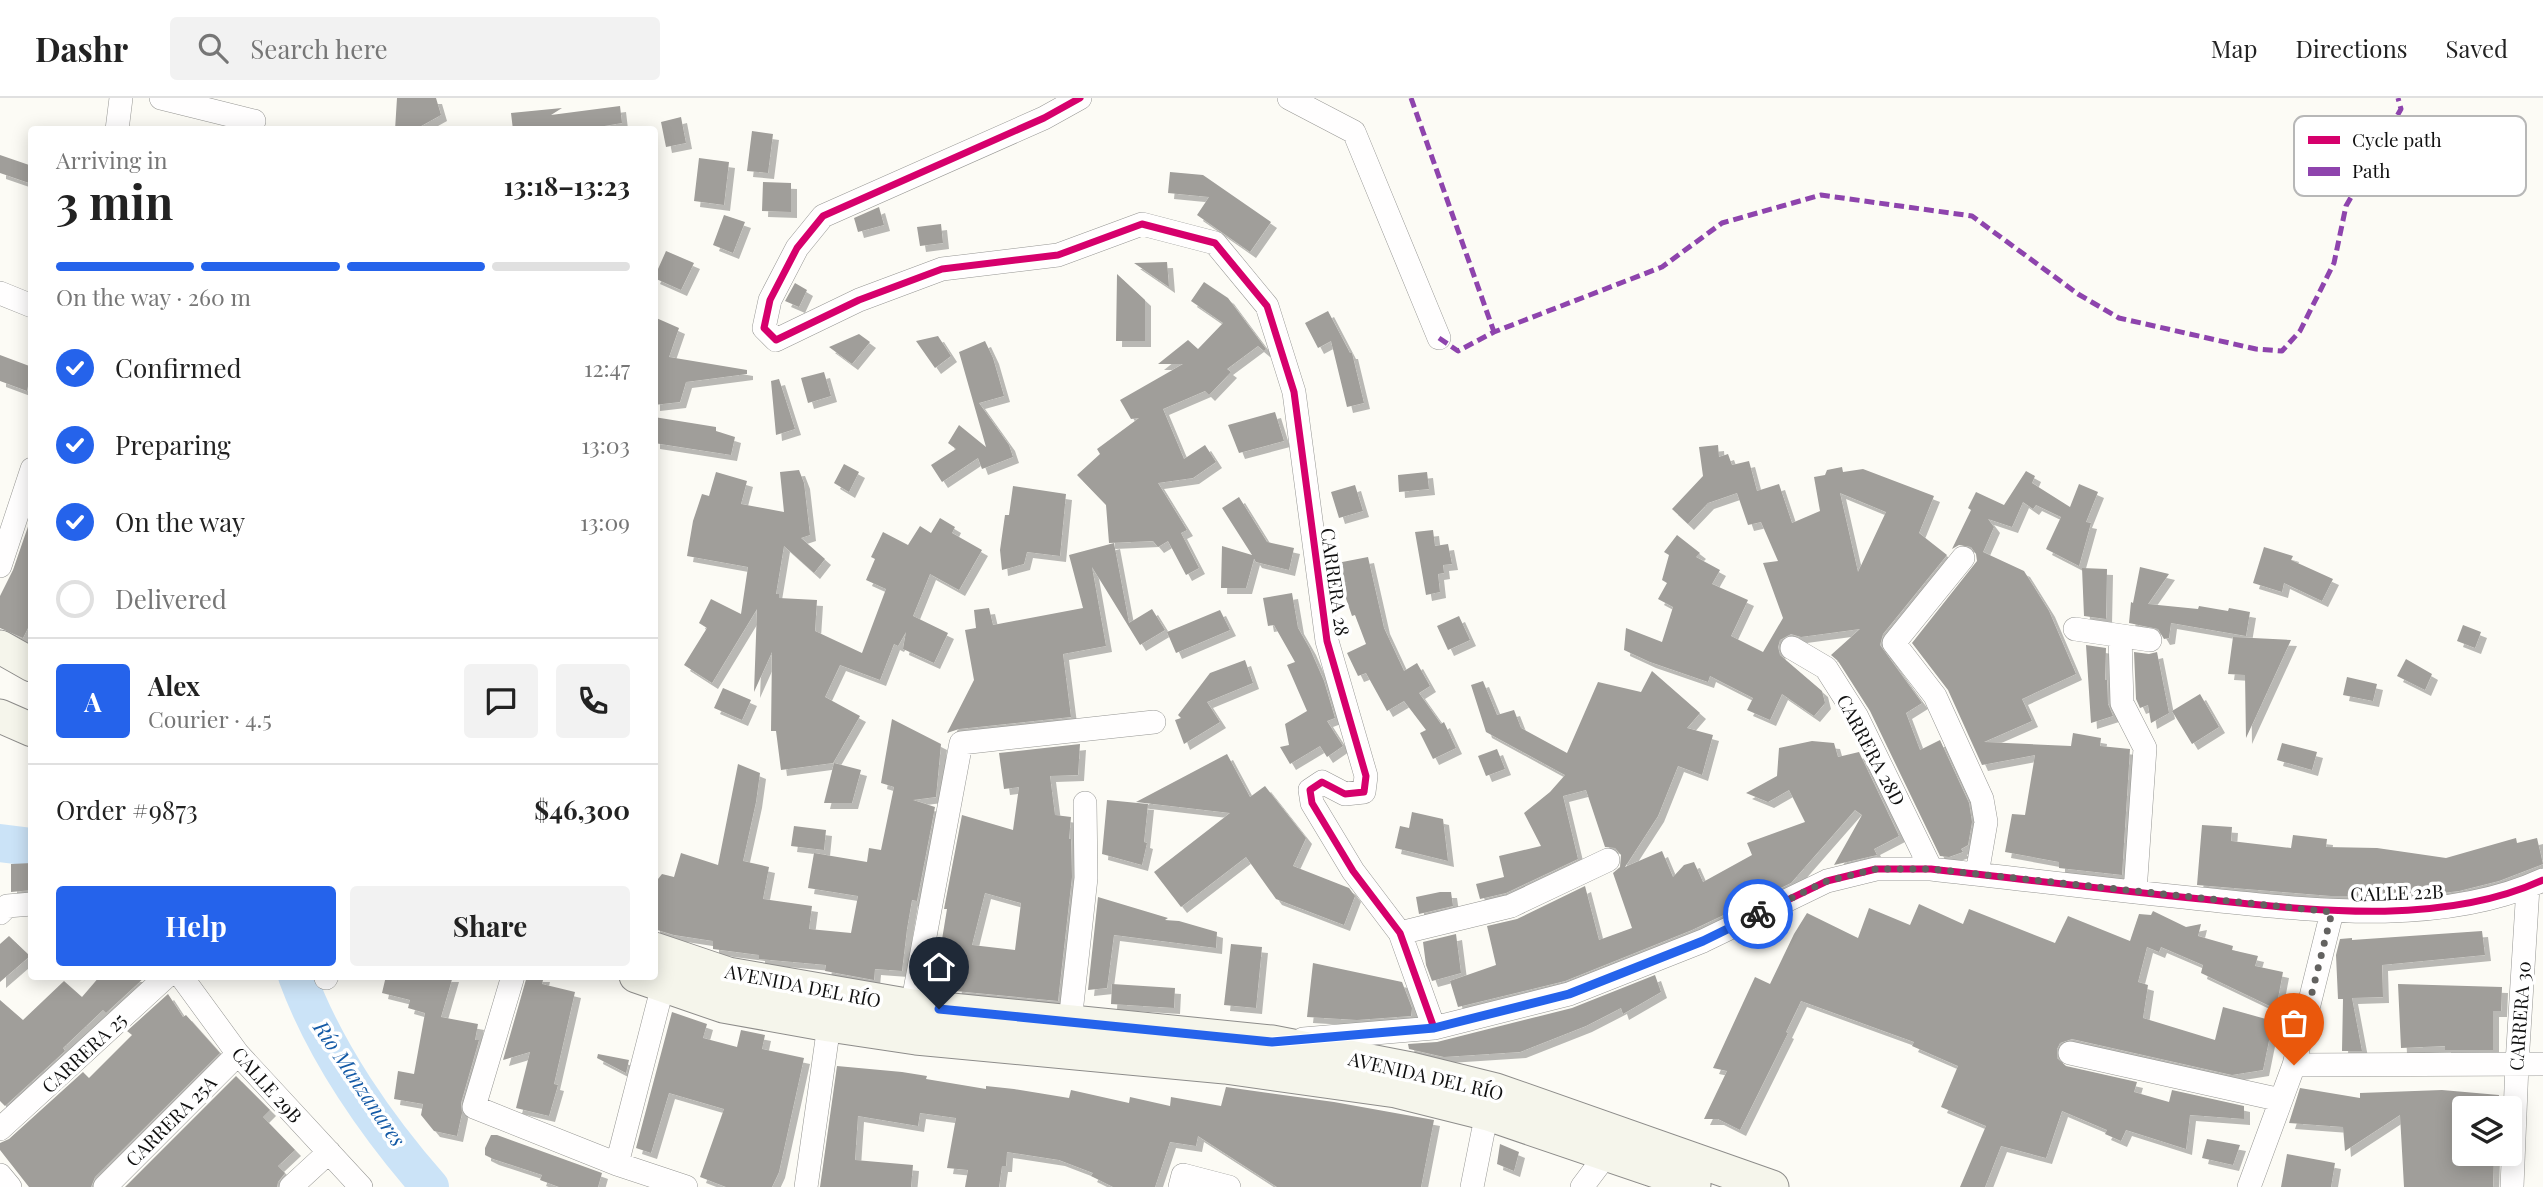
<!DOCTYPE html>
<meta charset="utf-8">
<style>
:root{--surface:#fff;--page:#f2f2f2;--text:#222;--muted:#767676;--line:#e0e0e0;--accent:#2563eb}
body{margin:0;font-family:"Playfair Display",serif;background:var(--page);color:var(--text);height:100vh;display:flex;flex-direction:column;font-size:26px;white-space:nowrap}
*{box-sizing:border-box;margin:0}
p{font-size:23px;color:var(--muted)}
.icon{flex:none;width:38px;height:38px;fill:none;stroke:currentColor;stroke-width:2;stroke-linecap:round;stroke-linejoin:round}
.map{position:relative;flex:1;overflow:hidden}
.details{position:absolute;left:28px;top:28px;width:630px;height:854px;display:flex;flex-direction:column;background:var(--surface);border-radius:7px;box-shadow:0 4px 18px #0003}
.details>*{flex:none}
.buttons{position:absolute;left:2452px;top:998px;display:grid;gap:14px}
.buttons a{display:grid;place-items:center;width:70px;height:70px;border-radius:7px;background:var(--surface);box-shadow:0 4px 18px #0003;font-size:35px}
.pin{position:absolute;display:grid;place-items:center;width:60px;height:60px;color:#fff;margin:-72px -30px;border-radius:50% 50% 50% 0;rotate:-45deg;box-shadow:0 0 7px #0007}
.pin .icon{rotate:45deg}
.courier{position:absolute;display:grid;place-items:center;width:70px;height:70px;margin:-35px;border:5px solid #2563eb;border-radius:50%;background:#fff;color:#222;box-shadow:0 2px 9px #0007}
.summary em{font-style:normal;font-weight:700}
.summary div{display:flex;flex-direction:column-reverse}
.summary{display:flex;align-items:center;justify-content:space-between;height:119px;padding:0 28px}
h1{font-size:46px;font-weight:700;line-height:52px}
.bar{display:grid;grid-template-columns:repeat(4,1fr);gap:10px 7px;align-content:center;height:84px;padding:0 28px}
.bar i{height:9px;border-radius:5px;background:var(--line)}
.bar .selected{background:var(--accent)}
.bar p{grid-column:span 4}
.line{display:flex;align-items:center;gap:18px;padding:0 28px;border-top:2px solid var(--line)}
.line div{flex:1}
.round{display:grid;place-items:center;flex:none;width:74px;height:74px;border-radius:7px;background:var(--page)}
ol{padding:0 28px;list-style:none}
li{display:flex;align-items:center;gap:21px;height:77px}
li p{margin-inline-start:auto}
li .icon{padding:7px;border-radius:50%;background:var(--accent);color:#fff;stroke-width:4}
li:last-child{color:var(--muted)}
li i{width:38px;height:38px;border:4px solid var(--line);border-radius:50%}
.primary-button{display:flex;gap:14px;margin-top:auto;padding:14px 28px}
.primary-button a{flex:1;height:80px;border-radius:7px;background:var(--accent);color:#fff;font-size:28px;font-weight:700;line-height:80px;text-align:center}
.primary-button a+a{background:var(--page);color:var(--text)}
header{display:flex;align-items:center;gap:42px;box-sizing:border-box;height:98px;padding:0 35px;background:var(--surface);border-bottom:2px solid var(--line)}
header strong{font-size:33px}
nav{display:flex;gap:38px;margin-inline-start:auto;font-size:24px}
.search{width:490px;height:63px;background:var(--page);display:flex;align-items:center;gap:18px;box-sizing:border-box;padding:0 24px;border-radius:7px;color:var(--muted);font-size:26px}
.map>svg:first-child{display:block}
</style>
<header>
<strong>Dashr</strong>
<div class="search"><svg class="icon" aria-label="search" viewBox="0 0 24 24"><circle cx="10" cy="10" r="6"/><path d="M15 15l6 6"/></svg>Search here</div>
<nav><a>Map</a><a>Directions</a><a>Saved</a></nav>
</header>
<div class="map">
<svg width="2543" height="1089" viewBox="0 0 2543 1089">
<defs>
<filter id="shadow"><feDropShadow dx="6" dy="6" stdDeviation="0" flood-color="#0004"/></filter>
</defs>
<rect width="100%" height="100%" fill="#fcfbf5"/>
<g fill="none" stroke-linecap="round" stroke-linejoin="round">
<path stroke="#cbe3f7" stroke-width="38" d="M0 745 32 749
M297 878C325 954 377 1029 430 1089"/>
</g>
<path fill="#a09e9a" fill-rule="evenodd" filter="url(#shadow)" d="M397 0H436L441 17 414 32H395Z
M620 8 622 25 581 32H513L511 15 562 10 551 17Z
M681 19 686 45 666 49 661 24Z
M752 33 773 36 768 75 747 73Z
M0 57 32 68V86L0 75Z
M699 60 729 64 724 107 694 103Z
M1170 74 1203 77 1271 124 1250 154 1197 117 1209 99 1168 95Z
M763 84 791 85V114L762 113Z
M879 109 884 127 858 134 854 120Z
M724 117 745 124 733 155 713 147Z
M941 126 943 145 920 148 917 129Z
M666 153 694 165 681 192 654 180Z
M1167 164 1169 189 1134 165Z
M1117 176 1145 202V243H1116Z
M1204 184 1228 200 1266 251 1264 253 1258 248 1227 271 1231 274 1209 297 1205 293 1163 311 1184 361 1205 347 1216 364 1193 380 1158 385 1187 432 1181 435 1199 470 1186 477 1168 443 1158 449 1153 443 1109 445 1106 407 1077 377 1100 356 1097 351 1139 320 1131 321 1120 302 1183 266H1158L1188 242 1198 251 1223 225 1191 203Z
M795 185 807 192 799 209 785 203Z
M1328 213 1350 255H1352L1364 305 1347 309 1331 243 1318 250 1305 225Z
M654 219 679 230 669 259 747 272V276L686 284 680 304 654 307Z
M859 236 870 244 852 266 829 249Z
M938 238 951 258 935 270 916 243Z
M985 243 993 260 1004 298 979 305 1009 347 1013 359 982 371 978 360 942 384 931 367 956 351 948 345 959 327 986 349 959 254Z
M0 257 32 269 27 293 0 283Z
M824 274 831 298 808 305 801 280Z
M779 281 795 331 776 337 771 283Z
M1275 314 1284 343 1239 355 1228 327Z
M654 319 716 329V333L735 339 731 357 654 345Z
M1718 347 1719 359 1728 356 1732 367 1749 363 1757 393 1779 386 1792 425 1820 413 1814 379 1825 377 1827 372 1842 369 1843 374 1863 371 1934 398 1919 435 1947 457 1883 536 1880 547 1922 605 1906 615 1920 652 1940 642 1969 705 1972 724 1968 747 1961 751 1963 754 1949 759 1940 758 1870 613 1838 563 1831 557 1860 531 1801 539 1791 536 1780 542 1778 549 1780 557 1822 593 1825 605 1814 618 1782 596 1770 622 1747 612 1753 600 1710 578 1708 584 1650 564 1624 552 1626 530 1662 544 1673 509 1658 501 1667 485 1662 482 1669 457 1664 454 1677 437 1700 455 1696 459 1720 472 1712 486 1748 502 1731 538 1763 554 1783 520 1763 465 1778 463 1761 424 1748 427 1737 395 1708 405 1688 426 1672 411 1703 378 1699 349ZM1840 395 1886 414 1858 474Z
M844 366 859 374 849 394 834 385Z
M799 372 804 385 810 437 801 440 825 461 814 475 784 448 776 496H779V500L817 502 815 533 862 555 886 491 866 482 875 461 871 459 883 434 908 447 920 428 931 435 940 420 955 429 952 435 982 452 959 492 930 476 913 518 948 535 934 565 903 551 906 534 898 548 894 546 880 582 840 567 825 599 860 618 833 665 781 672 776 633H771L772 554 754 594 757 511 712 585 684 567 707 530 699 525 711 501 741 516 748 469 687 458 693 423 702 396 709 398 716 374 747 383 741 406 784 414 780 374Z
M2026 373 2035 378 2032 385 2070 409 2079 386 2098 394 2086 424 2091 425 2079 468 2046 451 2061 419 2036 407 2033 411 2023 404 2012 429 1988 421 1994 429 1983 454 2024 473 2049 513 2076 576 2022 601 2032 623 1984 644 2071 648 2073 635 2101 640 2100 648 2130 651 2122 777 2059 770V764L2005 754 2012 716 2025 717 2035 657 1982 667 1948 592 1912 545 1977 463 1976 456 1971 449 1959 447 1952 451 1971 412 1968 410 1976 394 2004 407Z
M1427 374 1429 391 1399 394 1398 377Z
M1355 387 1363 413 1339 420 1331 394Z
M1013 388 1066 396 1060 458 1027 454 1024 466 1002 472 1000 452 1005 417H1009Z
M1239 399 1267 444 1294 450 1289 472 1256 464 1254 461 1246 490H1221L1222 448 1252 457 1222 410Z
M32 417V522L23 540 0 530V498L13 472Z
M1433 432 1435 448 1448 446 1452 466 1443 467 1444 475 1438 476 1440 494 1426 497 1415 434Z
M1114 445 1129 525 1152 511 1165 532 1140 547 1092 469 1106 548 1063 556 1071 619 959 631 947 635 974 582 965 532 976 530 974 512 989 510 993 527 1083 510 1069 457Z
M2264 449 2293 458 2291 462 2333 481 2322 503 2284 485 2282 494 2253 485Z
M1368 459 1384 530 1404 573 1417 565 1430 588 1419 595 1441 626 1444 624 1456 650 1433 661 1420 635 1426 632 1404 603 1387 613 1366 575 1358 578 1347 555 1366 546 1355 517 1352 518 1341 486 1347 485 1335 482 1332 466Z
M2140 469 2169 476 2148 506 2198 511 2199 508 2228 513 2229 510 2250 514 2246 538 2171 525 2169 540 2164 541 2158 531 2129 525 2131 504 2133 505Z
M2082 470 2107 471 2106 521 2084 518Z
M1292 495 1298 530 1310 551 1324 583 1335 620 1327 623 1343 648 1327 659 1320 648 1290 666 1280 649 1289 647 1285 626 1307 613 1287 567 1295 564 1274 527 1268 528 1263 500Z
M1220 512 1230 532 1176 555 1167 534Z
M1459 518 1470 542 1448 552 1437 528Z
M2463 527 2481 534 2475 550 2457 543Z
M2233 539 2291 542 2246 640 2245 577 2228 576Z
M2086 547 2106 550 2105 582H2107L2108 606 2113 618 2091 625Z
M2134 554 2149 556 2157 554 2169 615 2151 625 2148 607 2140 610 2136 601Z
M2406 561 2432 576 2425 592 2397 578Z
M1245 562 1253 585 1207 604 1220 624 1184 646 1175 622 1181 620 1178 617 1210 575Z
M1652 573 1700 615 1687 630 1713 637 1702 677 1678 668 1658 718 1625 769 1662 753 1673 779 1684 767 1694 764 1703 784 1752 757 1747 745 1805 724 1789 692 1768 704 1746 695 1777 678 1779 650 1812 643 1834 645 1838 659 1859 654 1899 738 1874 751 1877 757 1834 767 1862 717 1855 712 1791 785 1692 832 1565 883 1458 909 1450 883 1496 867 1487 828 1517 821 1585 788 1599 842 1632 830 1613 775 1620 769 1621 757 1615 750 1605 749 1586 692 1563 698 1578 761 1506 795 1480 801 1476 786 1504 779 1499 758 1541 748 1524 715 1550 694 1565 677 1486 634 1471 587 1483 583 1497 617 1514 612 1521 630 1567 655 1598 584 1641 594Z
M2347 579 2377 586 2373 603 2343 597Z
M723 590 751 602 742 622 714 610Z
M2200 596 2219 629 2192 646 2172 613Z
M892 621 941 646 936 699 913 702 935 709 917 803 912 802 907 831 902 873 875 871 874 882 825 873 826 867 759 861V857L713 851V843L674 837 654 831V786L662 776 674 779 681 755 718 767 738 666 760 675 756 704 743 763 769 769 763 801 812 808 809 831 851 835 858 798 808 790 814 755 867 764 869 750 881 752 894 689 881 685Z
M2282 645 2317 654 2312 672 2277 662Z
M1080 646 1078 677 1050 678 1055 717 1071 719 1069 741H1071L1072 779 1058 903 955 893 957 881 936 878 947 811H944L962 717 1013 732 1019 689 1004 691 999 655ZM985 795 1021 805 1015 852 972 847Z
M1497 651 1505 671 1486 678 1478 658Z
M1227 656 1250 699 1265 688 1306 740 1293 768 1349 790 1355 798 1344 827 1276 801 1246 759 1181 809 1154 774 1230 715 1136 704Z
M834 665 861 672 852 705H824Z
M1107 702 1148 706 1144 744 1147 745 1142 767 1102 756Z
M1412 714 1443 721 1448 763 1395 750 1400 728 1409 730Z
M2202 727 2232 729 2231 743 2291 750 2293 737 2327 741 2326 749 2377 750 2446 760 2516 740 2517 745 2537 740 2543 766 2499 783 2459 793 2418 798H2331L2197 787Z
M794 728 826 732 824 752 791 748Z
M32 765V792L11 794V766Z
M1440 794H1451L1453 808 1419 816 1416 799Z
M1098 799 1168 820 1165 822 1179 823 1217 834 1216 850 1114 837 1107 890 1088 892Z
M1919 806 1963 826 1969 811 2055 845 2068 818 2130 843 2139 816 2151 817 2153 813 2186 829 2201 826 2198 838 2233 848 2232 852 2258 858 2255 868 2283 874 2276 911 2201 875 2203 867 2161 849 2159 854 2147 849 2138 884 2148 887 2143 920 2215 942 2223 909 2273 923 2263 972 2232 977 2072 941 2060 945 2057 951V960L2066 968 2137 984 2134 994 2169 1004 2172 992 2244 1008V1021L2190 1017 2186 1051 2126 1032 2121 1043 2105 1036 2107 1032 2062 1013 2046 1060 2001 1048 1985 1089H1960L1986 1028 1941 1009 1958 968 1912 948 1914 944 1801 903 1786 934 1788 935 1740 1032 1718 1021H1704L1727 973 1713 970 1755 879 1770 886 1794 836 1807 815 1858 840 1869 810 1910 827Z
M2482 833 2485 857 2382 867 2383 899 2352 900 2362 953H2342L2343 901H2338L2336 857 2340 841 2352 840V842Z
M1456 836 1461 875 1432 883 1426 867 1423 844Z
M9 838 30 858 0 884V846Z
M1231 846 1262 849 1256 910 1224 907Z
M1313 865 1402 884 1412 910 1411 918 1357 922 1307 919Z
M1655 877 1661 894 1623 916 1621 910 1586 928 1520 954 1444 959 1409 951 1408 946 1437 944 1572 910Z
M100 878H146L106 915 103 912 63 950 65 953 5 1008 0 1003V902L23 922 64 883 82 899Z
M386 878H453L441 919 478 926 475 942H479L461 1005 462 1015 457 1038 434 1033 421 1017 423 1006 394 1001 398 973 414 976 425 915 408 910 410 902 382 895Z
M527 878H544L542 886 575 894 554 986 558 987 549 1018 516 1010 530 954 503 962Z
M1112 886 1175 890 1174 910 1111 906Z
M2398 886 2502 889 2501 913H2493V952H2445V948L2401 950Z
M168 896 183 919 186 917 220 955 95 1079 91 1089H29L0 1052V1045L9 1041 83 974 89 980 132 937 127 933Z
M672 914 707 926 703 940 737 949 741 932 765 937 762 951 804 960 779 1074 772 1089H726L700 1079 724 1011 669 995 651 1055 636 1050Z
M598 956 629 962 626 975 597 960Z
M837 968 902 974 927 978 926 981 986 991V988L1014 991 1069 1000 1071 992 1129 1005 1130 999 1170 1008 1171 999 1221 1008 1226 989 1334 1004 1434 1022 1421 1089H1277L1198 1038 1196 1048 1170 1044 1155 1089H1113L1091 1078 1093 1075 1059 1062 1007 1054 1006 1068H1002L999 1089H965L968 1072 947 1070 956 1020 920 1015 918 1028 858 1018 855 1062 913 1067 911 1089H820Z
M236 978 270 1012 263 1019 295 1052 278 1068 285 1075 278 1084 277 1089H125Z
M2300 990 2360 1000V995L2442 992 2499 997 2498 1010H2464V1055H2494L2493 1089H2404L2400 1017 2345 1053 2343 1029 2289 1025Z
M491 1037H497L602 1075 598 1089H559L540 1082 542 1077 493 1061 485 1057V1050Z
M2207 1041 2240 1047 2233 1067 2202 1060Z
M1500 1046 1519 1054 1514 1073 1497 1066Z
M2287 1056 2335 1065 2331 1089H2281Z"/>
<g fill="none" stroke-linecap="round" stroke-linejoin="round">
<defs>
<path id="minor" d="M161 0 254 23
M1080 0 1044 20 823 118 797 150 770 202 764 230 776 242 859 202 942 171 1058 157 1142 126 1215 145 1267 208 1294 294 1327 543 1366 678 1364 694 1345 696 1322 684 1310 692 1312 705 1353 773 1400 835 1434 930
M1289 0 1354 34 1439 240
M117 32 121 0
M0 195 32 208
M1963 460 1894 545 1935 598 1982 701 1986 724 1977 776
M0 468 32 371
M2075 531 2150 542
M2120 538 2122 605 2145 650 2135 794
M1792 550 1826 570 1857 619 1931 771
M0 815 7 808 32 806
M1400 835 1511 808 1608 762
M181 878 238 956 361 1089
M513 878 474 1009 617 1066 686 1089
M326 880 327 878
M912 908 961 645 1154 624
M1070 924 1086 780 1085 705
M1303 941 1434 930 1569 896 1703 843 1827 783 1876 771H1931C2021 781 2111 792 2201 801 2310 812 2441 829 2543 782
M2070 955 2281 1002
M2294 967 2543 966
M0 1031 167 878
M617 1066 663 887
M0 1077 10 1089
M105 1089 238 956
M291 1089 329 1054
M806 1089 829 927
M1180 1089 1183 1077 1229 1089
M1472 1089 1483 1034 1492 1004
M1582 1089 1606 1057
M2249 1089 2294 967 2332 814
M2512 1089 2517 966 2528 789"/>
<path id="secondary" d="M0 549 32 567
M0 618 32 632
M654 851 728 876 912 908 1272 944 1411 971 1496 992 1772 1089
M636 878 723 908 829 927 916 940 1225 969 1396 993 1488 1016 1694 1086"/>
</defs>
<use href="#minor" stroke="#969693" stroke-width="24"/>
<use href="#secondary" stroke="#8d8c8a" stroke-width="35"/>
<use href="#minor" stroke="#fffefe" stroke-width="23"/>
<use href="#secondary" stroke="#f5f5eb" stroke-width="33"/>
<path stroke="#8e44ad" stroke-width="5" stroke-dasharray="10 5" stroke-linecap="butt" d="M1411 0 1494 234
M1439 240 1458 253 1494 234 1662 169 1722 125 1821 97 1972 118 2078 196 2119 220 2256 251 2282 253 2300 233 2334 165 2346 108 2401 11 2398 0"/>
<defs>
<path id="cycleway" d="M1080 0 1044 20 823 118 797 150 770 202 764 230 776 242 859 202 942 171 1058 157 1142 126 1215 145 1267 208 1294 294 1327 543 1366 678 1364 694 1345 696 1322 684 1310 692 1312 705 1353 773 1400 835 1434 930
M1272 944 1434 930 1569 896 1703 843 1827 783 1876 771H1931C2021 781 2111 792 2201 801 2310 812 2441 829 2543 782"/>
</defs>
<use href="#cycleway" stroke="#fff" stroke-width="11"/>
<use href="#cycleway" stroke="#d6006c" stroke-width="7"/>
</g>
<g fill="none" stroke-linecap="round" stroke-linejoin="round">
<path stroke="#636260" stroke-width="7" stroke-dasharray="0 12.6" d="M1758 816 1827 783 1876 771H1931L2332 814 2294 967"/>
<path stroke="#2563eb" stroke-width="9" d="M939 911 1272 944 1434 930 1569 896 1703 843 1758 816"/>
</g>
<g text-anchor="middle" stroke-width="7" stroke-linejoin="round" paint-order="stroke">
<g font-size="19" fill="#101010" stroke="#fff">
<text transform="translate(1335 484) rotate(82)" y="7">CARRERA 28</text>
<text transform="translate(1871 652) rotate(62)" y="7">CARRERA 28D</text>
<text transform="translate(2397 795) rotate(-2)" y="7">CALLE 22B</text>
<text transform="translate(803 888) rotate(11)" y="7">AVENIDA DEL RÍO</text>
<text transform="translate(2520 918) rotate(-86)" y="7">CARRERA 30</text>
<text transform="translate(84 955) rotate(-43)" y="7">CARRERA 25</text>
<text transform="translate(1426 978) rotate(13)" y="7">AVENIDA DEL RÍO</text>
<text transform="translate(267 987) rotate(48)" y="7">CALLE 29B</text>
<text transform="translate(171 1023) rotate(-45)" y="7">CARRERA 25A</text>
</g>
<g font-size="21" font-style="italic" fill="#145aa6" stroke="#fff">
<text transform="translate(359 986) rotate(56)" y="7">Río Manzanares</text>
</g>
</g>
<rect x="2294" y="18" width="232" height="80" rx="10" fill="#fff" stroke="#b7b7b7" stroke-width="2"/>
<rect x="2308" y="38" width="32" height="8" fill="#d6006c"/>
<rect x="2308" y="69" width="32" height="9" fill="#8e44ad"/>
<g font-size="19" fill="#101010">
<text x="2352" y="49">Cycle path</text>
<text x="2352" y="80">Path</text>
</g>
</svg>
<div class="buttons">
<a><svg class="icon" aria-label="layers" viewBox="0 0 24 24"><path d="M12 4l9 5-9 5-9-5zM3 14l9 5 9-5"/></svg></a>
</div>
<div class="pin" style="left:2294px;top:967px;background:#ea580c"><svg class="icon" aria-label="bag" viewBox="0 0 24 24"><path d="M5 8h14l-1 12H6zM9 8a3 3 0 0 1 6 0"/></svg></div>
<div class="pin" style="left:939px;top:911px;background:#1f2937"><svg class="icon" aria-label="home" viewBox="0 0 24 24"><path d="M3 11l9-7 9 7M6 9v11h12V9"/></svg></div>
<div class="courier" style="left:1758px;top:816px"><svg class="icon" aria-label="bike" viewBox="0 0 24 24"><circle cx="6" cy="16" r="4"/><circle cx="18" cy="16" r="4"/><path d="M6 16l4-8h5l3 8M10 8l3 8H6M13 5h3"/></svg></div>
<section class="details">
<div class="summary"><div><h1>3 min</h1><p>Arriving in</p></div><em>13:18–13:23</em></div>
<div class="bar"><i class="selected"></i><i class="selected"></i><i class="selected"></i><i></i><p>On the way · 260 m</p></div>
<ol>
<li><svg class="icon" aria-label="check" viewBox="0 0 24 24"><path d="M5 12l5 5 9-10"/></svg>Confirmed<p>12:47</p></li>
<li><svg class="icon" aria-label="check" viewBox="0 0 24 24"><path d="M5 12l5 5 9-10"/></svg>Preparing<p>13:03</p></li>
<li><svg class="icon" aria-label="check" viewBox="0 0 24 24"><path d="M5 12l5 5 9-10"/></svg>On the way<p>13:09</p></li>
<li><i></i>Delivered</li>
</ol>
<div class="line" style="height:126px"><b class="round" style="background:var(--accent);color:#fff">A</b><div><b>Alex</b><p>Courier · 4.5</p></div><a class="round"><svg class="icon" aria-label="chat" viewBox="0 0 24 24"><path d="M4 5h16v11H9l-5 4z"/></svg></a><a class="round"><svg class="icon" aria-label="phone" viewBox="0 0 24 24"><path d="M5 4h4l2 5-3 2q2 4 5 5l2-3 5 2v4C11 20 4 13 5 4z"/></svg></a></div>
<div class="line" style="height:91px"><div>Order #9873</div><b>$46,300</b></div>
<div class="primary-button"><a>Help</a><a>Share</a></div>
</section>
</div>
